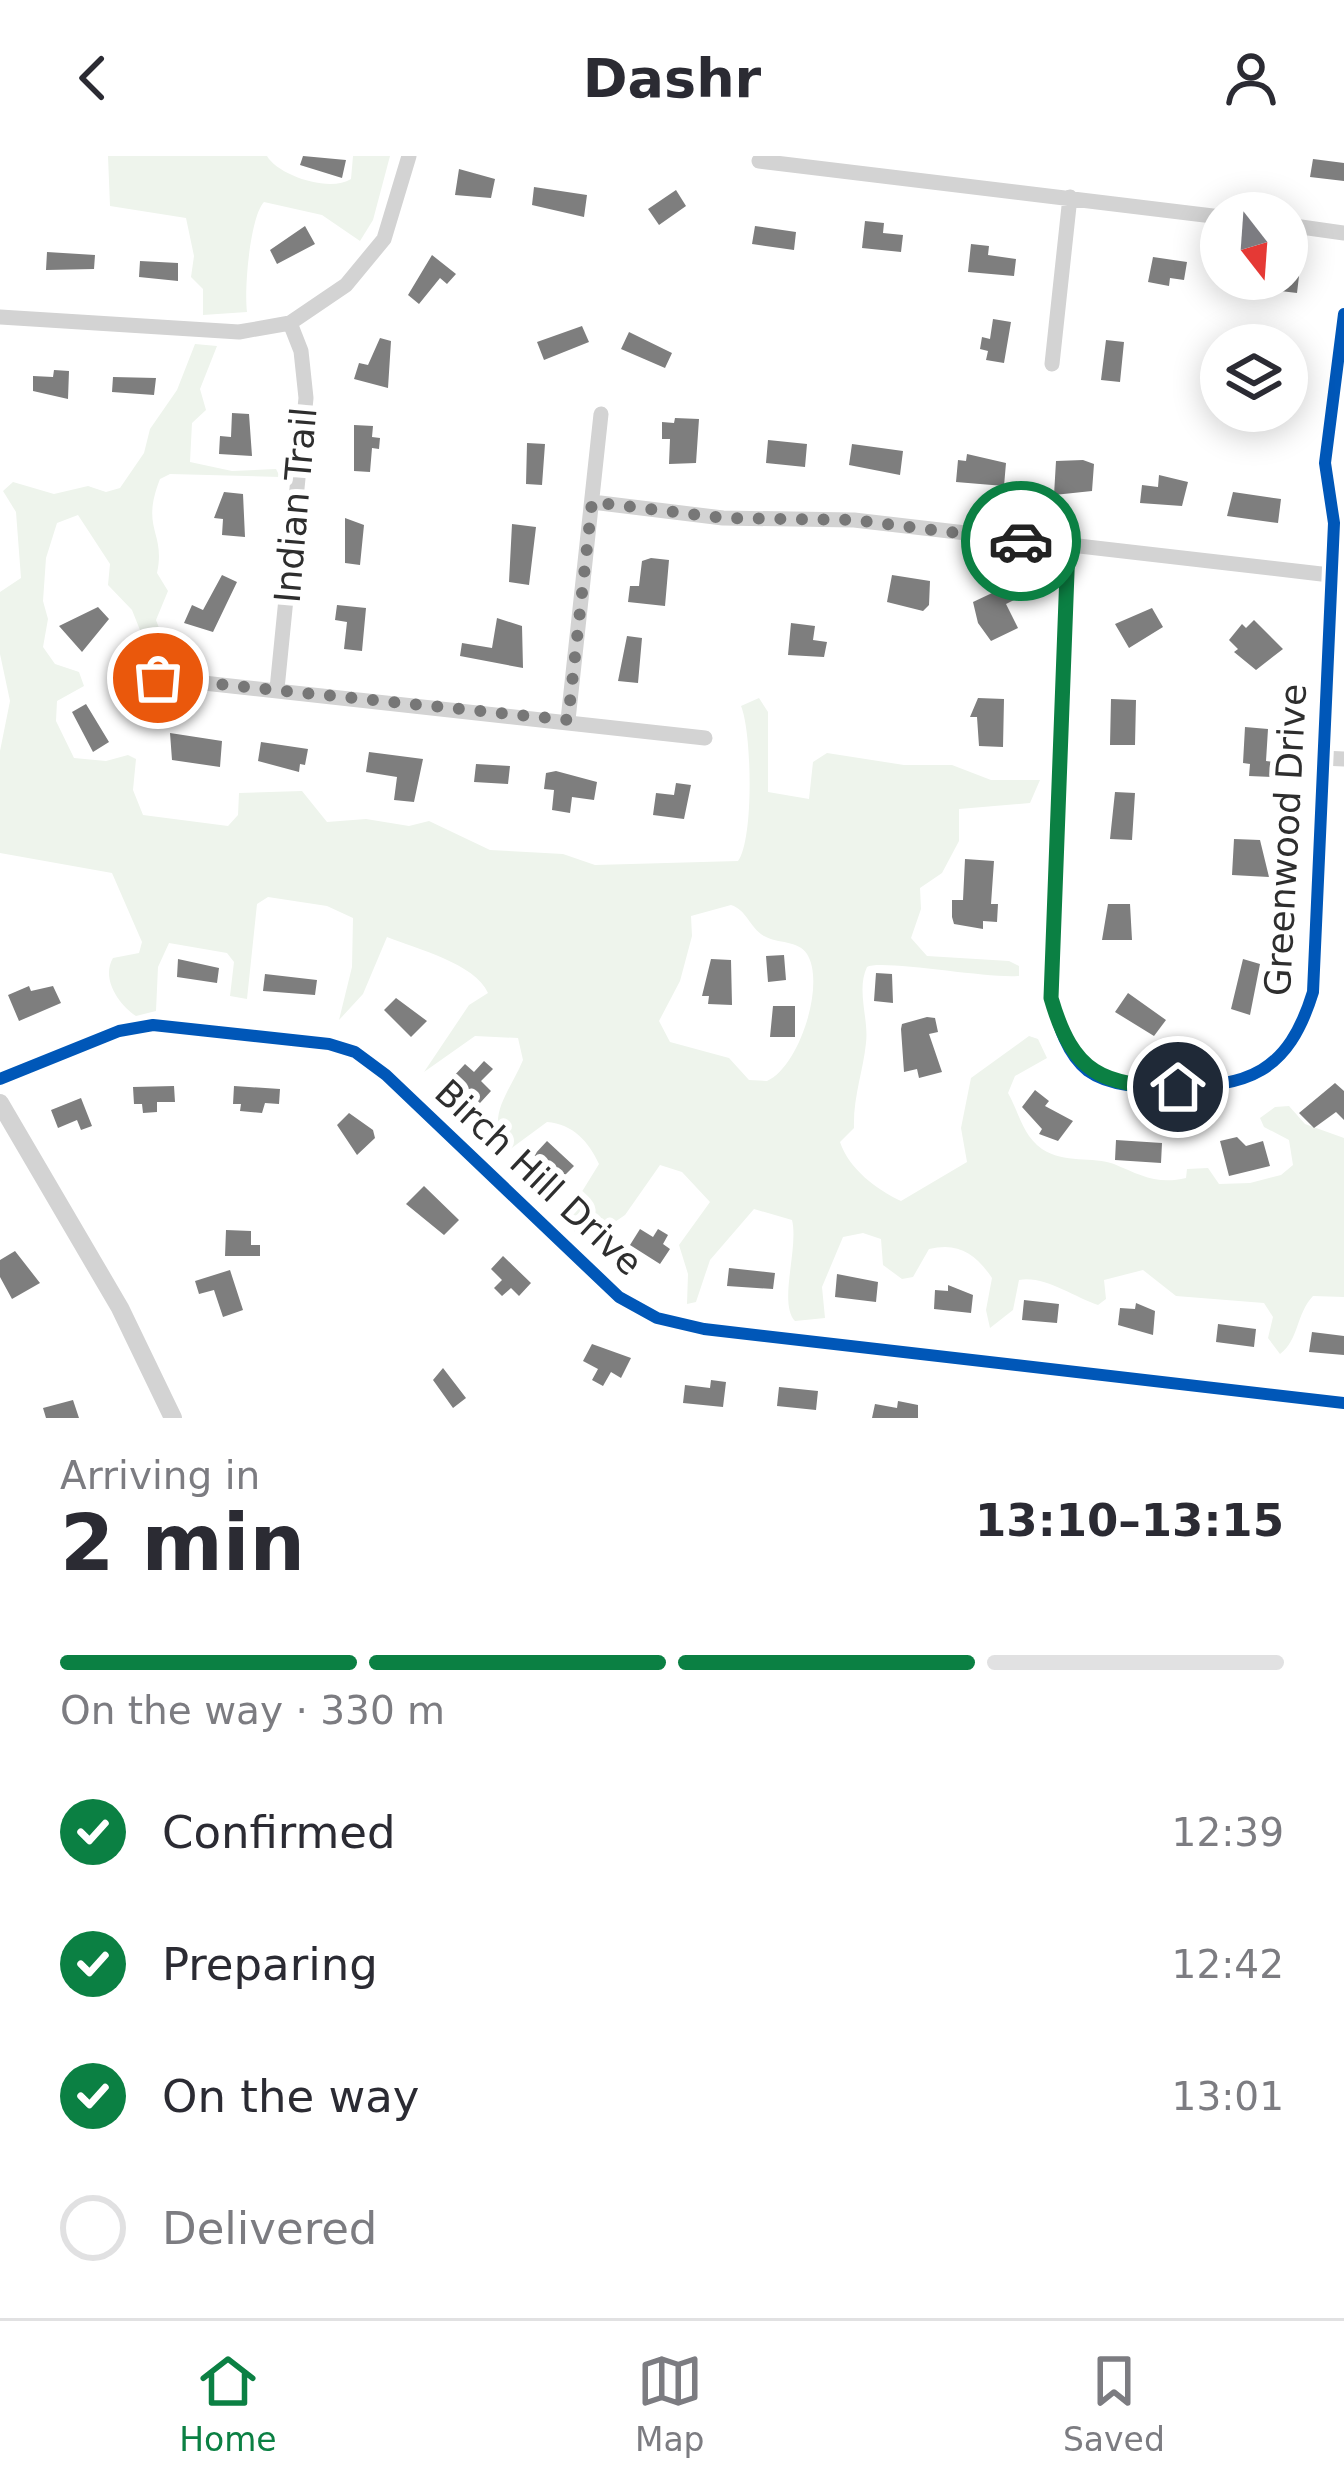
<!DOCTYPE html>
<meta charset="utf-8">
<style>
:root{--surface:#fff;--page:#f7f7f7;--text:#2b2b33;--muted:#7c7c81;--line:#e1e1e2;--accent:#0b8043}
body{margin:0;font-family:"DejaVu Sans",sans-serif;background:var(--page);color:var(--text);height:100vh;display:flex;flex-direction:column;font-size:45px;white-space:nowrap}
*{box-sizing:border-box;margin:0}
p{font-size:39px;color:var(--muted)}
.icon{flex:none;width:66px;height:66px;fill:none;stroke:currentColor;stroke-width:2;stroke-linecap:round;stroke-linejoin:round}
.map{position:relative;height:1262px;overflow:hidden}
.details{display:flex;flex-direction:column;background:var(--surface);flex:1}
.details>*{flex:none}
.needle{width:78px;rotate:163deg}
.controls{position:absolute;left:1200px;top:36px;display:grid;gap:24px}
.controls a{display:grid;place-items:center;width:108px;height:108px;border-radius:50%;background:var(--surface);box-shadow:0 6px 30px #0003;font-size:60px}
.pin{position:absolute;display:grid;place-items:center;width:102px;height:102px;color:#fff;margin:-51px;border:6px solid #fff;border-radius:50%;box-shadow:0 3px 12px #0007}
.courier{position:absolute;display:grid;place-items:center;width:120px;height:120px;margin:-60px;border:9px solid #0b8043;border-radius:50%;background:#fff;color:#222;box-shadow:0 3px 15px #0007}
.overview em{font-style:normal;font-weight:700}
.overview div{display:flex;flex-direction:column-reverse}
.overview{display:flex;align-items:center;justify-content:space-between;height:204px;padding:0 60px}
h1{font-size:78px;font-weight:700;line-height:90px}
.bar{display:grid;grid-template-columns:repeat(4,1fr);gap:18px 12px;align-content:center;height:144px;padding:0 60px}
.bar i{height:15px;border-radius:9px;background:var(--line)}
.bar .selected{background:var(--accent)}
.bar p{grid-column:span 4}
ol{padding:0 60px;list-style:none}
li{display:flex;align-items:center;gap:36px;height:132px}
li p{margin-inline-start:auto}
li .icon{padding:12px;border-radius:50%;background:var(--accent);color:#fff;stroke-width:4}
li:last-child{color:var(--muted)}
li i{width:66px;height:66px;border:6px solid var(--line);border-radius:50%}
header{display:flex;justify-content:space-between;align-items:center;height:156px;padding:0 60px;background:var(--surface);font-size:54px;font-weight:700}
.menu{display:flex;justify-content:space-around;align-items:center;height:168px;border-top:3px solid var(--line);background:var(--surface);font-size:33px;color:var(--muted)}
.menu a{display:grid;justify-items:center;gap:6px}
.menu .selected{color:var(--accent)}
.map>svg:first-child{display:block}
</style>
<header><svg class="icon" aria-label="back" viewBox="0 0 24 24"><path d="M15 5l-7 7 7 7"/></svg>Dashr<svg class="icon" aria-label="person" viewBox="0 0 24 24"><circle cx="12" cy="8" r="4"/><path d="M4 21q1-7 8-7t8 7"/></svg></header>
<div class="map">
<svg width="1344" height="1262" viewBox="0 0 1344 1262">
<rect width="100%" height="100%" fill="#fff"/>
<path fill="#eef4ec" fill-rule="evenodd" d="M108 0H267C278 19 329 37 351 23L353 0H390L373 64 360 85 322 59 264 46C250 61 244 133 247 156L203 159V133L191 121 194 100 186 62 110 50Z
M195 188 217 190 200 233 206 254 192 267 190 306 232 315 276 313 280 321 170 318 160 323C140 374 166 375 157 417L168 435 156 464 168 496 146 489 132 454 108 429 110 408 78 359 57 367 46 402 43 445 48 463 43 491 55 508 79 516 84 530 57 545 56 565 74 602 106 605 128 599 136 603 133 634 143 659 228 670 238 659 239 637 302 635 327 666 366 663 409 670 429 665 490 694 563 698 595 709 738 705C754 684 752 576 741 550L759 542 768 556V636L809 643 813 606 827 597 904 609H952L991 624H1040L1030 647 959 653V685L942 717 920 732 921 753 911 782 927 800 1009 805 1019 810V820C988 823 882 803 867 811 856 834 869 863 866 887 863 916 853 941 854 972L840 986C849 1013 876 1033 901 1045L967 1006 961 972 971 922 1029 880 1038 883 1047 902 1015 920 1008 937C1019 956 1022 979 1042 993 1064 1008 1093 1000 1114 1008 1140 1019 1157 1029 1186 1022L1187 1013 1208 1012 1219 1028 1250 1027 1281 1019 1293 1009 1289 984 1264 971 1260 962 1275 951 1289 950 1305 968 1344 982V1141L1313 1140C1296 1158 1299 1184 1280 1198L1268 1182 1273 1161 1264 1147 1176 1140 1143 1114 1104 1124 1106 1143 1098 1149C1074 1141 1044 1119 1019 1124L1013 1154 990 1172 986 1154 992 1122C975 1097 958 1086 929 1093L913 1121 902 1123 883 1109 881 1083 863 1077 843 1081 822 1131 825 1162 795 1165C778 1147 799 1092 792 1064L754 1053 710 1104 696 1146 687 1148 688 1118 679 1089 710 1046 682 1016 660 1009 625 1059 590 1083 574 1075 570 1055 599 1008C589 986 573 968 547 966L509 994C483 962 509 938 523 904L518 882 475 880 424 916 469 849 488 837C475 807 416 793 387 781L363 838 339 864 352 811 353 762 327 750 268 741 257 748 247 843 230 840 234 806 227 797 169 787 158 811 156 855 136 860C118 848 101 822 113 802L139 797 142 786 112 717 0 697V595L10 545 0 498V436L21 422 16 356 3 335 13 326 54 338 88 330 106 336 120 332 144 297 150 273 177 234ZM731 749C747 754 749 771 764 780 778 788 798 784 807 798 826 828 799 911 767 925L749 924 729 902 670 886 659 865 680 825 692 780 691 760Z"/>
<path fill="#7e7e7e" d="M303 0 346 4 342 22 300 9Z
M1313 3 1344 7V25L1310 21Z
M459 13 495 23 491 42 455 39Z
M534 31 587 39 584 61 532 49Z
M676 34 686 50 659 69 648 53Z
M865 65 884 67 883 77 903 79 901 96 862 92Z
M305 70 315 88 277 108 270 94Z
M755 70 796 76 794 94 752 88Z
M971 88 989 90 988 99 1016 103 1014 120 968 116Z
M47 96 95 99 94 113 46 114Z
M432 99 456 118 447 128 440 122 419 148 408 139Z
M1153 101 1187 106 1184 124 1170 122 1169 130 1148 126Z
M140 105 178 107V125L139 121Z
M1287 118 1299 120 1297 137 1238 130 1239 123H1287Z
M993 163 1011 166 1004 207 986 204 988 195 980 193 982 181 990 183Z
M582 170 589 186 544 204 537 186Z
M629 176 672 197 665 212 621 193Z
M380 182 391 185 388 232 354 223 359 207 368 209Z
M1106 184 1124 186 1120 226 1101 224Z
M54 214 69 215 68 243 33 235V220L53 221Z
M113 221 156 222 154 239 112 236Z
M232 257 249 258 252 300 219 298 220 280 231 281Z
M675 262 699 263 696 307 669 308 670 283H662V266L674 267Z
M354 269 373 270 372 281 380 282 379 293 372 292 370 316 354 315Z
M768 284 807 288 805 311 766 307Z
M527 287 545 288 542 329 526 328Z
M852 288 903 295 900 319 849 309Z
M967 298 1006 307 1004 330 956 326 958 304 966 305Z
M1083 304 1094 308 1092 335 1054 339 1056 305Z
M1159 319 1188 326 1182 350 1140 347 1142 329 1158 331Z
M224 336 243 338 245 381 222 379 223 363 214 362Z
M1233 336 1281 343 1278 367 1227 360Z
M345 362 364 369 360 409 345 407Z
M512 368 536 371 529 429 509 426Z
M651 402 669 404 665 450 628 446 630 430H639L642 405Z
M222 419 237 426 213 476 184 467 192 449 203 454Z
M892 419 930 425 929 449 923 455 887 446Z
M1007 430 1014 444 1006 448 1018 472 991 485 978 467 973 446Z
M337 449 366 452 362 495 344 493 347 466 335 464Z
M98 451 109 463 82 496 59 470Z
M1152 452 1163 471 1129 492 1115 468Z
M497 462 522 470 523 512 460 500 462 487 492 492Z
M1254 464 1283 493 1256 514 1234 496 1238 493 1229 484 1242 468 1246 472Z
M791 467 815 470 813 484 827 486 824 501 788 499Z
M627 480 642 482 638 527 618 525Z
M978 542 1004 543 1003 591 979 590 977 561H970Z
M1111 543 1136 544 1135 589H1110Z
M86 548 109 586 93 596 72 556Z
M1245 571 1268 573 1266 605 1273 606 1272 621 1249 620 1250 608 1243 607Z
M170 577 222 585 220 611 172 604Z
M261 586 308 593 305 609 300 608 299 616 258 605Z
M369 596 423 603 414 646 394 644 397 621 366 616Z
M476 608 510 610 508 628 474 626Z
M556 615 597 626 594 644 572 641 570 657 552 654 554 634 544 633 546 617Z
M676 627 691 629 684 663 653 659 656 637 674 639Z
M1115 636 1135 637 1132 684 1110 683Z
M1234 683 1260 684 1269 721 1232 719Z
M965 703 994 705 991 748H998L997 766 983 765V773L954 768 952 761V744H963Z
M1108 748H1130L1132 784H1102Z
M784 799 786 824 768 826 766 800Z
M178 803 219 812 217 827 177 821Z
M711 803 731 804 732 849 708 848 709 840H702Z
M1243 803 1260 808 1250 859 1231 853Z
M876 817 892 818 893 847 874 845Z
M265 818 317 824 315 839 263 835Z
M29 830 31 835 53 830 61 847 19 865 8 839Z
M1128 837 1166 864 1154 880 1115 856Z
M396 842 427 865 411 881 384 854Z
M773 850H795V881H770Z
M927 861 935 862 938 876 929 878 942 916 919 922 917 913 904 916 901 873 902 868Z
M484 905 493 913 481 925 491 935 480 947 452 922 465 908 474 916Z
M1335 927 1344 935V964L1336 956 1314 972 1299 957Z
M174 930 175 946H157V956L143 957 142 948H134L133 931Z
M234 930 280 933 279 948 265 947 262 957 240 955 241 948H233Z
M1035 934 1049 945 1045 950 1073 965 1058 985 1039 978 1042 973 1022 951Z
M81 942 92 970 81 974 77 964 58 972 51 954Z
M349 957 373 974 375 982 357 999 337 969Z
M1237 981 1246 990 1263 985 1270 1010 1229 1020 1220 985Z
M1116 984 1162 987 1161 1007 1115 1004Z
M547 985 574 1010 560 1024 534 999Z
M424 1030 459 1064 444 1079 406 1048Z
M640 1073 653 1081 658 1073 668 1079 663 1088 670 1093 660 1108 630 1089Z
M226 1074 251 1075V1089H260V1100H225Z
M15 1095 40 1127 12 1143 0 1121V1104Z
M503 1100 531 1127 519 1140 511 1132 502 1140 494 1132 502 1124 491 1113Z
M729 1112 775 1117 773 1133 727 1130Z
M230 1114 243 1154 223 1161 214 1134 199 1138 195 1125Z
M837 1118 878 1126 876 1146 835 1141Z
M948 1129 973 1139 971 1157 934 1153 935 1134 948 1135Z
M1024 1144 1059 1148 1057 1167 1022 1164Z
M1136 1147 1155 1155 1153 1179 1118 1169 1120 1152 1135 1153Z
M1218 1168 1256 1173 1254 1191 1216 1186Z
M1312 1176 1344 1180V1199L1309 1196Z
M592 1188 631 1202 621 1222 611 1216 603 1230 592 1224 598 1213 583 1205Z
M443 1212 466 1242 453 1252 433 1224Z
M711 1224 726 1226 723 1251 683 1247 685 1229 710 1232Z
M779 1231 818 1235 816 1254 777 1250Z
M73 1244 79 1262H46L43 1252Z
M898 1245 918 1249V1262H872L875 1248 897 1252Z"/>
<g fill="none" stroke-linecap="round" stroke-linejoin="round">
<path stroke="#d3d3d3" stroke-width="15" d="M759 5 1221 61
M1287 69 1344 77
M0 161 239 176 290 167 346 129 384 83 409 0
M1052 208 1070 41
M592 346 723 362 854 364 1330 419
M1068 390 1051 842C1058 867 1066 898 1088 915 1110 931 1143 931 1169 931 1249 931 1288 917 1313 836L1334 367 1325 307 1344 158
M158 522 705 582
M277 533 306 242 301 195 290 167
M568 564 601 258
M1322 602 1344 603
M0 923 119 875 153 869 329 888 355 896 386 919 619 1141 657 1162 704 1173 1344 1247"/>
<path stroke="#d3d3d3" stroke-width="18" d="M0 947 120 1152 173 1262"/>
<defs>
<path id="cycleway" d="M1068 390 1051 842C1058 867 1066 898 1088 915 1110 931 1143 931 1169 931 1249 931 1288 917 1313 836L1334 367 1325 307 1344 158
M0 923 119 875 153 869 329 888 355 896 386 919 619 1141 657 1162 704 1173 1344 1247"/>
</defs>
<use href="#cycleway" stroke="#fff" stroke-width="20"/>
<use href="#cycleway" stroke="#0057b8" stroke-width="12"/>
</g>
<g fill="none" stroke-linecap="round" stroke-linejoin="round">
<path stroke="#777" stroke-width="12" stroke-dasharray="0 21.6" d="M158 522 568 564 592 346 723 362 854 364 1021 385"/>
<path stroke="#0b8043" stroke-width="15" d="M1021 385 1068 390 1051 842C1073 918 1102 930 1178 931"/>
</g>
<g text-anchor="middle" stroke-width="12" stroke-linejoin="round" paint-order="stroke">
<g font-size="36" fill="#2e2e2e" stroke="#fff">
<text transform="translate(295 349) rotate(-85)" y="13">Indian Trail</text>
<text transform="translate(1285 684) rotate(-87)" y="13">Greenwood Drive</text>
<text transform="translate(539 1021) rotate(43)" y="13">Birch Hill Drive</text>
</g>
</g>
</svg>
<div class="controls">
<a><svg class="needle" viewBox="-14 -14 28 28"><path d="M0-13l5 13h-10z" fill="#e53935"/><path d="M0 13l5-13h-10z" fill="#7c7c81"/></svg></a>
<a><svg class="icon" aria-label="layers" viewBox="0 0 24 24"><path d="M12 4l9 5-9 5-9-5zM3 14l9 5 9-5"/></svg></a>
</div>
<div class="pin" style="left:158px;top:522px;background:#ea580c"><svg class="icon" aria-label="bag" viewBox="0 0 24 24"><path d="M5 8h14l-1 12H6zM9 8a3 3 0 0 1 6 0"/></svg></div>
<div class="pin" style="left:1178px;top:931px;background:#1f2937"><svg class="icon" aria-label="home" viewBox="0 0 24 24"><path d="M3 11l9-7 9 7M6 9v11h12V9"/></svg></div>
<div class="courier" style="left:1021px;top:385px"><svg class="icon" aria-label="car" viewBox="0 0 24 24"><path d="M5 17H2v-5l4-1 3-4h7l3 4 3 1v5h-3M9 17h6M6 11h13"/><circle cx="7" cy="17" r="2"/><circle cx="17" cy="17" r="2"/></svg></div>
</div>
<section class="details">
<div class="overview"><div><h1>2 min</h1><p>Arriving in</p></div><em>13:10–13:15</em></div>
<div class="bar"><i class="selected"></i><i class="selected"></i><i class="selected"></i><i></i><p>On the way · 330 m</p></div>
<ol>
<li><svg class="icon" aria-label="check" viewBox="0 0 24 24"><path d="M5 12l5 5 9-10"/></svg>Confirmed<p>12:39</p></li>
<li><svg class="icon" aria-label="check" viewBox="0 0 24 24"><path d="M5 12l5 5 9-10"/></svg>Preparing<p>12:42</p></li>
<li><svg class="icon" aria-label="check" viewBox="0 0 24 24"><path d="M5 12l5 5 9-10"/></svg>On the way<p>13:01</p></li>
<li><i></i>Delivered</li>
</ol>
</section>
<nav class="menu">
<a class="selected"><svg class="icon" aria-label="home" viewBox="0 0 24 24"><path d="M3 11l9-7 9 7M6 9v11h12V9"/></svg>Home</a>
<a><svg class="icon" aria-label="map" viewBox="0 0 24 24"><path d="M3 6l6-2 6 2 6-2v14l-6 2-6-2-6 2zM9 4v14M15 6v14"/></svg>Map</a>
<a><svg class="icon" aria-label="saved" viewBox="0 0 24 24"><path d="M7 4h10v16l-5-4-5 4z"/></svg>Saved</a>
</nav>
